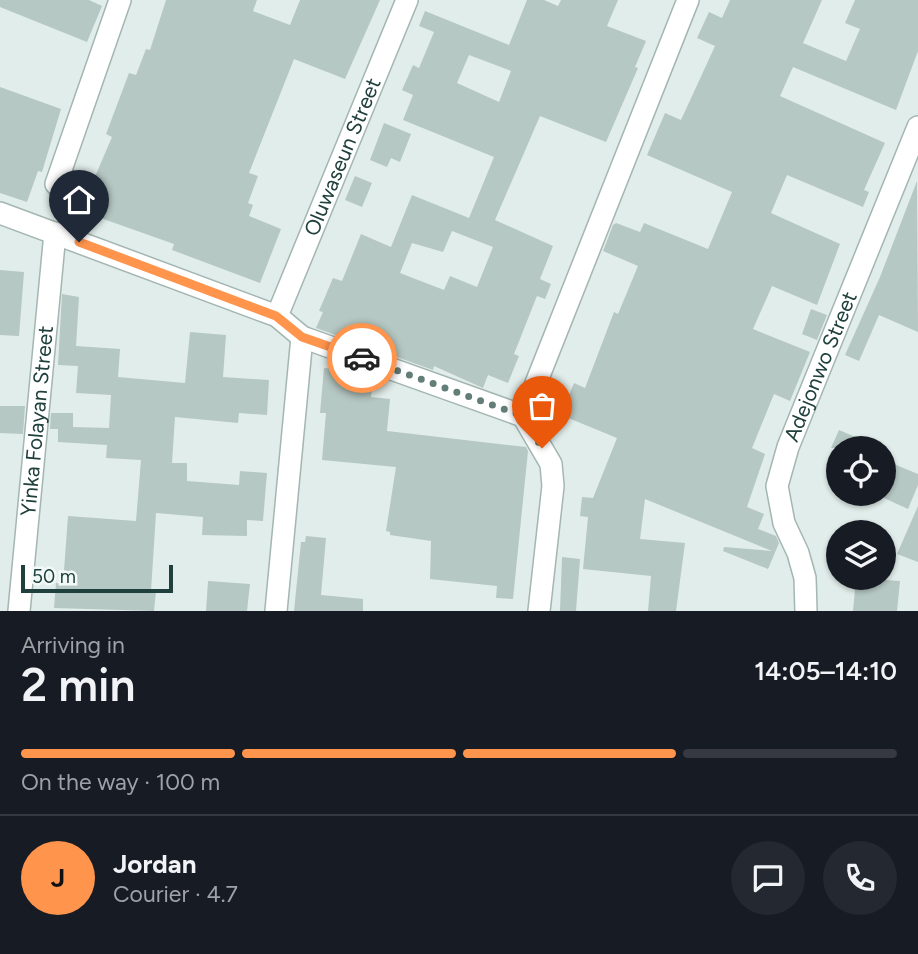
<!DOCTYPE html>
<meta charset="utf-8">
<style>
:root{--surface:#171b24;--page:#242831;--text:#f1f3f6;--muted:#9ea1a6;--line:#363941;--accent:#ff944d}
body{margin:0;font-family:Figtree,sans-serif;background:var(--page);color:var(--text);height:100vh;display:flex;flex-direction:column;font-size:26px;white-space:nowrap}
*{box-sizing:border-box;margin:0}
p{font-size:23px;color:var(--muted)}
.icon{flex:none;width:38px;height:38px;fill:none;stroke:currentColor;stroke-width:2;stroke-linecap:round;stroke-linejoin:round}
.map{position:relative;height:611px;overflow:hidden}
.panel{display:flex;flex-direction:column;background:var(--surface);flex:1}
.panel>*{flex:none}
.fabs{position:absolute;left:826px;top:436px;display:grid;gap:14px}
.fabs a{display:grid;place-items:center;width:70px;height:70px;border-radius:50%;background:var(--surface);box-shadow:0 2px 5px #0004;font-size:35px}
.scale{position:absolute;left:21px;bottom:18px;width:152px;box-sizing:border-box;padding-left:7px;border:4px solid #1f403c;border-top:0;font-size:19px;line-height:24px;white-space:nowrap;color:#1f403c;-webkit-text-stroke:5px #f2f9f7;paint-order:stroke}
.pin{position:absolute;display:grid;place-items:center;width:60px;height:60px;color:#fff;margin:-72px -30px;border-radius:50% 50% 50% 0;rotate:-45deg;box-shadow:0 0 7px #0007}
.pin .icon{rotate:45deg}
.courier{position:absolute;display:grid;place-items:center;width:70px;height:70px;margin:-35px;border:5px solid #ff944d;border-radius:50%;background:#fff;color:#222;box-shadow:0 2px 9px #0007}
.overview em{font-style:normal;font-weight:600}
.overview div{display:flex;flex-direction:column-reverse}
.overview{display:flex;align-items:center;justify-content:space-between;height:119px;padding:0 21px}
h1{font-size:46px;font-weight:600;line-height:52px}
.bar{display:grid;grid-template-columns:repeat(4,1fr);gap:10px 7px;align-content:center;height:84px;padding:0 21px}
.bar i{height:9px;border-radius:5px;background:var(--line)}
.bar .selected{background:var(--accent)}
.bar p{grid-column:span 4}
.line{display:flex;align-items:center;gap:18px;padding:0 21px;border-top:2px solid var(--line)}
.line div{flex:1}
.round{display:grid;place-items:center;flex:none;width:74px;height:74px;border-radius:37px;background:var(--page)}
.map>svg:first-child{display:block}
</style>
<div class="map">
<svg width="918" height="611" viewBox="0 0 918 611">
<rect width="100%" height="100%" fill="#e1edea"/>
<path fill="#b6c8c3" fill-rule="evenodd" d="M0 0H89L102 6 87 42 0 7Z
M166 0H257L253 11 290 25 300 0H380L345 79 294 59 249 173 258 176 248 203 253 205 249 216 281 229 260 283 172 250 174 244 78 210 87 184 91 186 112 137 106 134 129 73 136 75 146 49 150 50Z
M527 0H544L558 6 561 0H618L607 26 646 41 635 67 638 68 606 142 540 116 495 220 553 246 540 279 551 284 545 299 537 296 514 354 519 356 508 383 488 375 483 388 434 366 433 370 316 328 323 312 319 311 333 278 342 281 361 234 391 247 412 195 469 218 494 157 403 120 413 95 402 90 413 65 419 68 434 32 419 26 425 11 509 45ZM469 55 511 71 499 102 457 83ZM452 231 493 247 477 287 450 276 444 290 400 273 412 243 443 252Z
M730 0H822L803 43 846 61 860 29 845 23 855 0H918V51L896 110 793 67 780 96 885 143 864 190 869 192 863 207 787 175 771 213 840 244 817 305 772 286 753 329 810 352 790 401 774 394 752 448 765 454 747 507 764 514 758 529 776 536 779 543 768 569 723 551 724 547 772 551 645 499 640 539 685 543 676 611H648L651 576 583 569 588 517 580 516 582 497 593 498 617 438 561 415 574 383 585 388 614 312 618 314 638 266 603 251 613 225 616 223 640 232 644 223 708 249 732 192 647 155 665 113 681 120 715 46 697 38 709 12 722 18Z
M0 87 61 109 42 172 38 171 27 202 0 193Z
M384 123 411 134 400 162 391 158 387 167 370 160Z
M355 176 372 183 362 207 345 200Z
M917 181 918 332 879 315 859 361 845 355 880 277Z
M0 270 24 272 19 336 0 335Z
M62 294 79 297 76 346 120 349 118 377 185 383 190 332 226 335 223 377 269 380 267 415 239 413 238 423 175 417 172 463H187V481L239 485 240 471 267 473 263 521 247 520V536L202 535 203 517 156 513 151 591H156L154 611 54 608 56 583 63 584 68 516 136 521 141 460 106 458 107 445 58 442V429H50L51 413H73V427L109 428 111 395 76 393 78 366 58 365Z
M811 309 827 315 817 340 802 334Z
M324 368 357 371 373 376 371 397 390 399 387 431 526 447 528 451 513 599 496 598 497 586 430 579 431 541 390 535V532L386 531 396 467 322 460 326 413H320Z
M0 406H25L23 434 0 433Z
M839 430 881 448H831Z
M884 460 918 474V485L908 509 884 498Z
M918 506V562L897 554Z
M306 536 326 538 321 595 363 599V611H294L301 542H305Z
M562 557 580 559 576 611H560Z
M856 578 900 581 897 611H853Z
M208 581 250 584 247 611H206Z"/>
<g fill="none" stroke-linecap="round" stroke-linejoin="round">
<defs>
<g id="minor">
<path d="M56 184 120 0"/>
<path d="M0 213 277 316 302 337 523 416"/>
<path id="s1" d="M277 316 407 0"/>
<path d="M523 416 688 0"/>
<path d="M523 416 551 464 553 486 539 611"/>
<path id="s2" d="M19 611 55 233"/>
<path d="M276 611 302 337"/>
<path id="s3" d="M806 611 805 578 798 553 784 523 777 486 788 447 918 127"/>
</g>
</defs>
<use href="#minor" stroke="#a3b6b2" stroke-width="24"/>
<use href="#minor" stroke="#fff" stroke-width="21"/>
</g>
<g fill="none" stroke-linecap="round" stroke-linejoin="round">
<path stroke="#637d79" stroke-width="7" stroke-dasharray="0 12.6" d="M362 358 523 416 542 448"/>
<path stroke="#ff944d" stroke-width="9" d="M79 242 276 316 302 337 362 358"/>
</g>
<g text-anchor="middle" stroke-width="5" stroke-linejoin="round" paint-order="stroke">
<g font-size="21" fill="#1f403c" stroke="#f2f9f7">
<text dy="7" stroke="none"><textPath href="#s1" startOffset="172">Oluwaseun Street</textPath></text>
<text dy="7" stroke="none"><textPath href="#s3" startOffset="257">Adejonwo Street</textPath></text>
<text dy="7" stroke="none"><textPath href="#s2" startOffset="191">Yinka Folayan Street</textPath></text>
</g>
</g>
</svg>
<div class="fabs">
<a><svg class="icon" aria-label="locate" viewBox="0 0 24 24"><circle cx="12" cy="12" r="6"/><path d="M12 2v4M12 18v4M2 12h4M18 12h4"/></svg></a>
<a><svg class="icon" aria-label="layers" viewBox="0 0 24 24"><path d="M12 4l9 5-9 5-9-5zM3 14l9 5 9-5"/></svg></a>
</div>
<div class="scale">50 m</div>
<div class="pin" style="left:542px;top:448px;background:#ea580c"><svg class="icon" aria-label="bag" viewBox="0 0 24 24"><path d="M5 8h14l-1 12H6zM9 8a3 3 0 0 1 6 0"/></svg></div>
<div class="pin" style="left:79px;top:242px;background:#1f2937"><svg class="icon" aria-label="home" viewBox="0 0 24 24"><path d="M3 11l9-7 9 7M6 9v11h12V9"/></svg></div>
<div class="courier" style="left:362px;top:358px"><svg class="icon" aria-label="car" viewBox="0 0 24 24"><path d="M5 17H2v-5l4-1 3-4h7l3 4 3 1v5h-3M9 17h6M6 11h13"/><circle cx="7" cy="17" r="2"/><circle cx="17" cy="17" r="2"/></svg></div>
</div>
<section class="panel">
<div class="overview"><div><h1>2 min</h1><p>Arriving in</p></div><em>14:05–14:10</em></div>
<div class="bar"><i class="selected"></i><i class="selected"></i><i class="selected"></i><i></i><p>On the way · 100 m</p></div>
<div class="line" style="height:126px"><b class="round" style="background:var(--accent);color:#111">J</b><div><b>Jordan</b><p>Courier · 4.7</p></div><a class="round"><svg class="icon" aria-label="chat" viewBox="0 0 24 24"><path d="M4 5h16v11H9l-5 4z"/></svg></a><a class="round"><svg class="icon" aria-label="phone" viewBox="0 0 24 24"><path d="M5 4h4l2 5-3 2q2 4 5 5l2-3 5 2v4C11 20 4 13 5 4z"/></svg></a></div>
</section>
